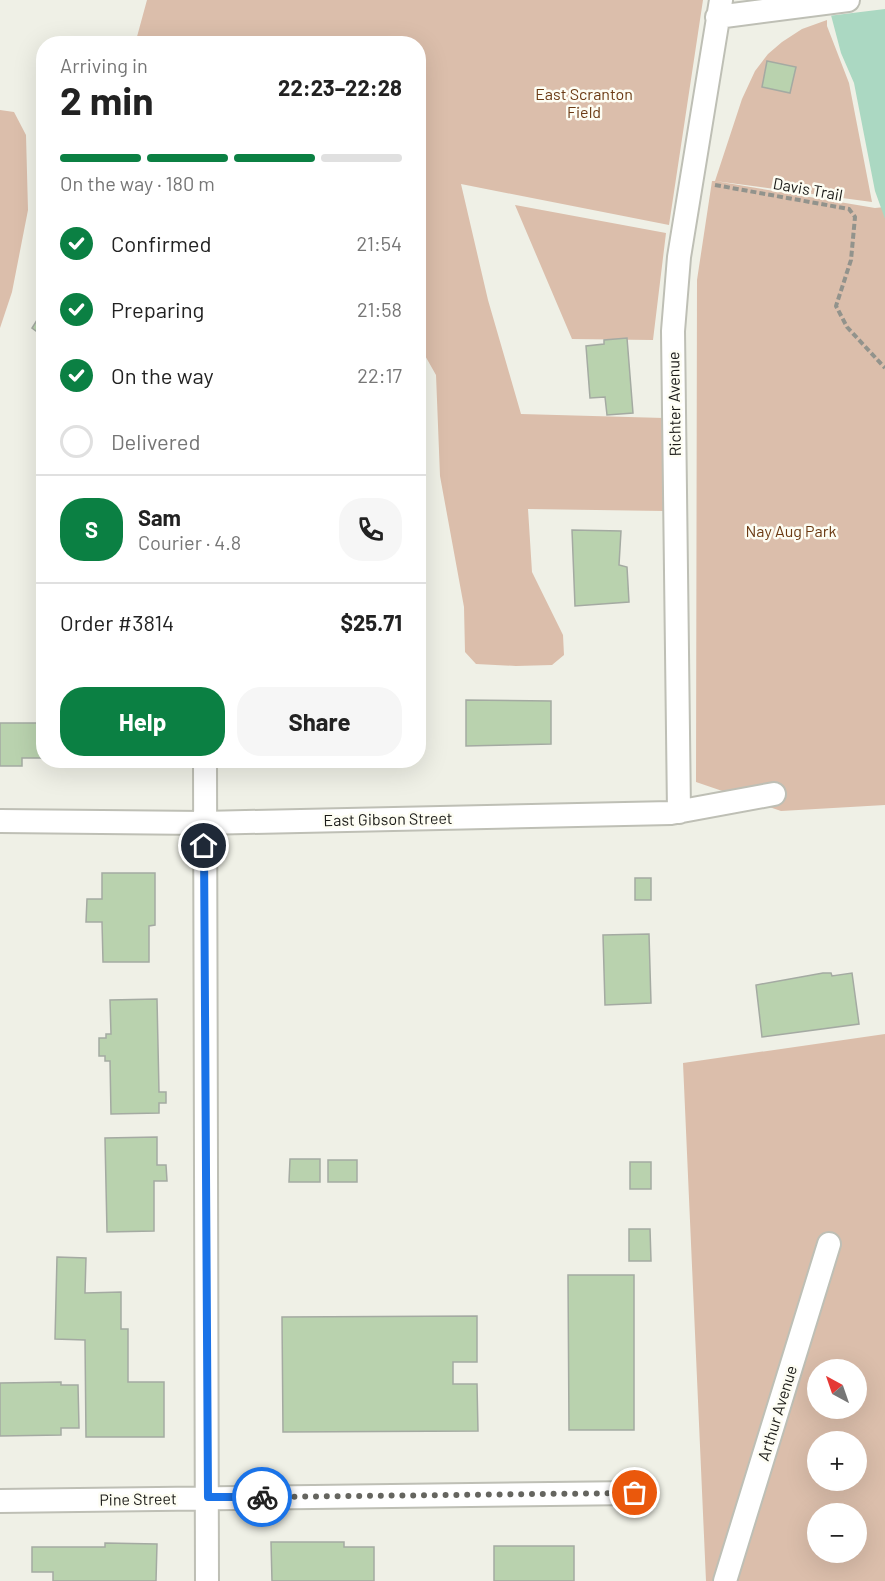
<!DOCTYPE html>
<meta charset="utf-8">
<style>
:root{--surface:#fff;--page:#f6f6f6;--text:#222;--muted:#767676;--line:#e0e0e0;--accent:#0b8043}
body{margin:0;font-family:Barlow,sans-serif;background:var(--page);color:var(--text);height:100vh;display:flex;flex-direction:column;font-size:22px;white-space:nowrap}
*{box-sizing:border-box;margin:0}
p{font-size:20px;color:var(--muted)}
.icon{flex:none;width:33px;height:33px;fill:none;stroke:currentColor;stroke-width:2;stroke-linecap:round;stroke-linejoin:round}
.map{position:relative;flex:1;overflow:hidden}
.drawer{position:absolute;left:36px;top:36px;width:390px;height:732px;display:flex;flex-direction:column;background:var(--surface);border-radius:24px;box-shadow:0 6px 24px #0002}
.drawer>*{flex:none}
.needle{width:39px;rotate:320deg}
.tools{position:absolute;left:807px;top:1359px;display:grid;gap:12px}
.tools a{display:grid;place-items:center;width:60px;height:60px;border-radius:50%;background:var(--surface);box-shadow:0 6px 24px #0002;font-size:30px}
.pin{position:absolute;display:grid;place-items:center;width:51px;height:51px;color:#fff;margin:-26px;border:3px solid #fff;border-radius:50%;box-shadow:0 2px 6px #0007}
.courier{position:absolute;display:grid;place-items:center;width:60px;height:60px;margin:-30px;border:4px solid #1a73e8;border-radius:50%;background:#fff;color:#222;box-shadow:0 2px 8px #0007}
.overview em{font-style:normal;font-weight:700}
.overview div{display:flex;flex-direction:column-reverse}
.overview{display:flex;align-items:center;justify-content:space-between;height:102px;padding:0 24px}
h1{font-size:39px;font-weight:700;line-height:45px}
.bar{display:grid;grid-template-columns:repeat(4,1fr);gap:9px 6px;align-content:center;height:72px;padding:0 24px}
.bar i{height:8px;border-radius:4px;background:var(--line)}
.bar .on{background:var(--accent)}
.bar p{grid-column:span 4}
.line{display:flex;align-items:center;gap:15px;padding:0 24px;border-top:2px solid var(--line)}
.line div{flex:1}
.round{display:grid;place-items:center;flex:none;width:63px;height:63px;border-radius:24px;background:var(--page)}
ol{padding:0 24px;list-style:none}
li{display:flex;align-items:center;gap:18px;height:66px}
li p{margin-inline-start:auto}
li .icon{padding:6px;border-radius:50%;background:var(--accent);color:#fff;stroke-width:4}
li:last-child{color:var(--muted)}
li i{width:33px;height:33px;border:3px solid var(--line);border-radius:50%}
.action{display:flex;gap:12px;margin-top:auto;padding:12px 24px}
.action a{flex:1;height:69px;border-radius:24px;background:var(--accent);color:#fff;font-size:24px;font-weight:700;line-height:69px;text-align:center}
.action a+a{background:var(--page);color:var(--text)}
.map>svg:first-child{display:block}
</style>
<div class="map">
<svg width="885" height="1581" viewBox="0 0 885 1581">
<rect width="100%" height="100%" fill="#eff0e6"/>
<path fill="#dbbeab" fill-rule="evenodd" d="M147 0H703L669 225 461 184 488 300 521 414 664 418V511L528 509 532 572 563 635 564 655 552 665 516 666 476 664 465 652 464 607 440 476 436 375 419 345 418 44H135Z
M827 20V26L849 83 872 202 715 181 875 208 885 207V805L781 811 696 782 697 280 712 181H715L742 99 755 71 768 54 782 42 802 29Z
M0 110 14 112 26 135 28 210 12 292 0 328Z
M515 205 666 233 653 340 572 339Z
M885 1034V1581H706L683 1063ZM818 1370H856V1408H818ZM818 1442H856V1480H818ZM818 1514H856V1552H818Z"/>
<path fill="#abd8c2" d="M827 0H885V219L875 191 854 83 841 53Z"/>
<path fill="#eff0e6" d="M824 0H885V9L828 16Z"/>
<path fill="#b9d2ae" stroke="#a4aaa2" stroke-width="1.5" d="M767 61 796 67 790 93 762 87Z
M37 320 44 325V329L40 334 32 328Z
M627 338 633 413 607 415 605 397 590 398 586 346 604 344V340Z
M572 530 621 531 619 565 627 567 629 602 575 606Z
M418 700H424L423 745H418Z
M466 700 551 701V744L466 746Z
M0 723H44L42 758H22V766H0Z
M102 873H155V925L149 926V962H103L102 922H86L87 899H102Z
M635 878H651V900H635Z
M649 934 651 1003 605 1005 603 935Z
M823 973H831L832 976 852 973 859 1024 762 1037 756 985Z
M157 999 159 1092H166V1103H159V1113L111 1114 110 1061H105V1056H99V1038H106V1034H111L110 1000Z
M157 1137V1165H166L167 1181H154V1231L107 1232 105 1138Z
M290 1159H320V1182H289Z
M328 1160H357V1182H328Z
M630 1162H651V1189H630Z
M629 1229H650L651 1261H629Z
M57 1257 86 1258 85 1293 121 1292V1329H128V1382H164V1437H86L85 1340 55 1339Z
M568 1275H634V1430H569Z
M477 1316V1362H453V1384H477L478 1431 283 1432 282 1317Z
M61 1382V1385H78L79 1428H61V1435L0 1436V1383Z
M271 1542H344V1547H374V1581H272Z
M105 1543 157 1544 156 1581H53V1572H32V1547H105Z
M494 1546H574V1581H494Z"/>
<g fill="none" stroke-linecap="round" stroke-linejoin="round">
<defs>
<path id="street" d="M717 17 848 0
M205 760 207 1581
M679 812 673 331 679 257 721 0
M0 821 203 823 671 813 774 794
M0 1501 635 1493
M725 1581 829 1244"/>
</defs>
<use href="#street" stroke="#bebfb5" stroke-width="26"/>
<path stroke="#92938c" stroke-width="4" stroke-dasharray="6 3" stroke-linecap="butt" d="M715 185 849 209 855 217 851 260 836 306 847 327 885 368"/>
<use href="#street" stroke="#fff" stroke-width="22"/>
</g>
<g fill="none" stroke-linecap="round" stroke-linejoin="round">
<path stroke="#65655f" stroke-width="6" stroke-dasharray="0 10.8" d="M262 1497 635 1493"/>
<path stroke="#1a73e8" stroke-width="8" d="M204 846 208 1497H262"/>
</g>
<g text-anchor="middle" stroke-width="5" stroke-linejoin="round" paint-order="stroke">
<g font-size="16" fill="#6b3a13" stroke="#fdfdf3">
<text x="584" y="100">East Scranton<tspan x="584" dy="18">Field</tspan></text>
<text x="791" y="537">Nay Aug Park</text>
</g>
<g font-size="16" fill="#1a1a17" stroke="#fdfdf3">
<text transform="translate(808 189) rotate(10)" y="6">Davis Trail</text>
<text transform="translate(674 404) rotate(-91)" y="6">Richter Avenue</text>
<text transform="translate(388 819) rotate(-1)" y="6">East Gibson Street</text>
<text transform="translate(777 1413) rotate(-73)" y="6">Arthur Avenue</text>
<text transform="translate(138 1499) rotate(-1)" y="6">Pine Street</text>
</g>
</g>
</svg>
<div class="tools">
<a><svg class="needle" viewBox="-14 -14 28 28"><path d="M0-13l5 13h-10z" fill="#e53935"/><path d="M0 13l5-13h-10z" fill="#767676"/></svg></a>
<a>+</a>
<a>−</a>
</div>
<div class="pin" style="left:635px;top:1493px;background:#ea580c"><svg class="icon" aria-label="bag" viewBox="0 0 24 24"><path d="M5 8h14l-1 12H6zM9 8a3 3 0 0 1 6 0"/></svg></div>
<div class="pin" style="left:204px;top:846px;background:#1f2937"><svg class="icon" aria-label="home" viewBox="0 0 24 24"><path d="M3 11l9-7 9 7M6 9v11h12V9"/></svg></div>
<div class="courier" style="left:262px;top:1497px"><svg class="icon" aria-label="bike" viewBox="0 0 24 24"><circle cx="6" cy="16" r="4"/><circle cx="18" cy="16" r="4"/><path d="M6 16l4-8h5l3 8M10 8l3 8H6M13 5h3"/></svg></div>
<section class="drawer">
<div class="overview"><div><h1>2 min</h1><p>Arriving in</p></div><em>22:23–22:28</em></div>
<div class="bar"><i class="on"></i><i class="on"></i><i class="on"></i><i></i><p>On the way · 180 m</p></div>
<ol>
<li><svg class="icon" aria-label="check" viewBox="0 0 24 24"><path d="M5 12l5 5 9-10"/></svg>Confirmed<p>21:54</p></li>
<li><svg class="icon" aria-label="check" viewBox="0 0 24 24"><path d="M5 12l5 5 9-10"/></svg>Preparing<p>21:58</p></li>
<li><svg class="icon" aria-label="check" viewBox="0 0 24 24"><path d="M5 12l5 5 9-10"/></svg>On the way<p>22:17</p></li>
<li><i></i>Delivered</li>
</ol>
<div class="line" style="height:108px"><b class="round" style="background:var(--accent);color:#fff">S</b><div><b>Sam</b><p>Courier · 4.8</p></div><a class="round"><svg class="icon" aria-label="phone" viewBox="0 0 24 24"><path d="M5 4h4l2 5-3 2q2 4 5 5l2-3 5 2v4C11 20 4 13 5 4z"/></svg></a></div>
<div class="line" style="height:78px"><div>Order #3814</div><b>$25.71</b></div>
<div class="action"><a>Help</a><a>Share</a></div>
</section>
</div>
